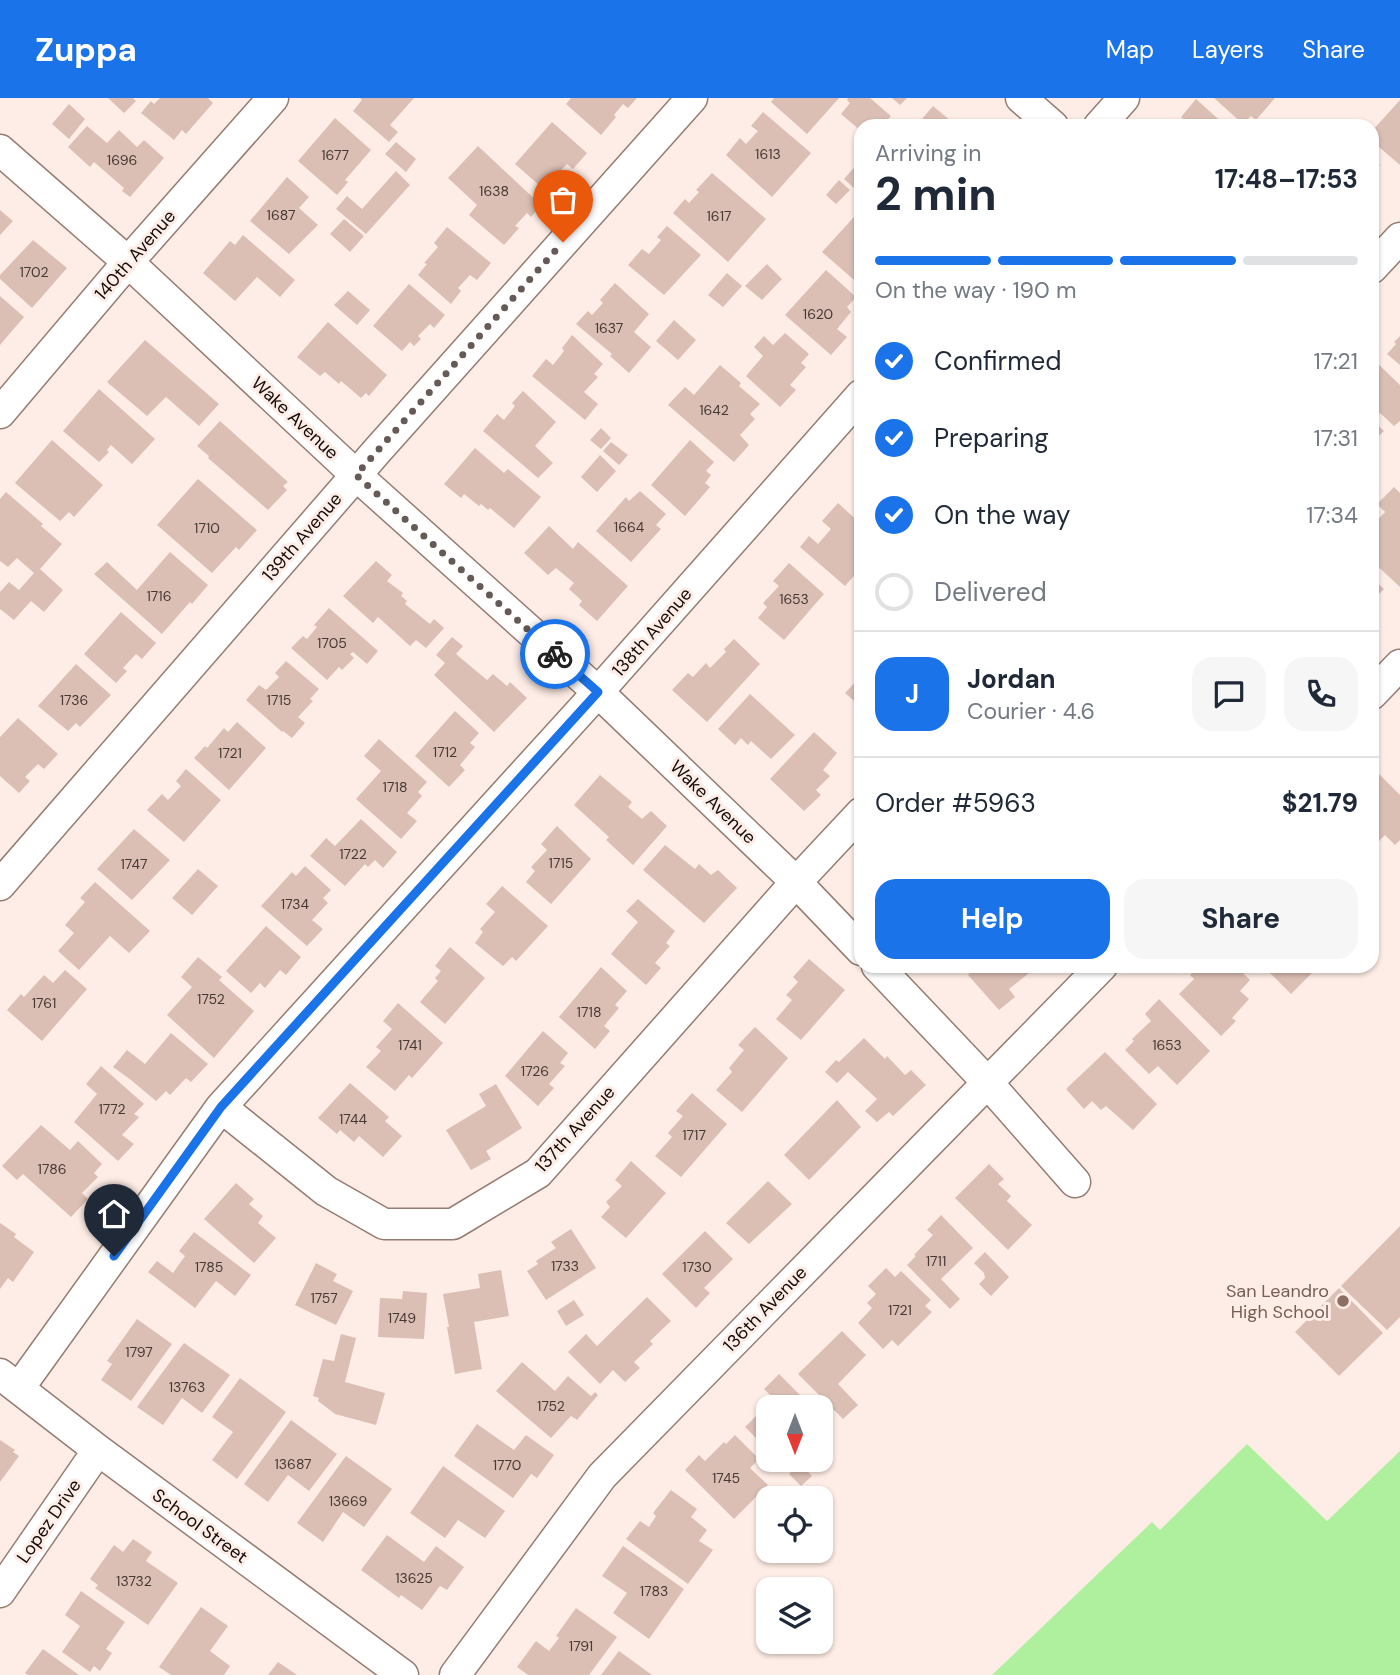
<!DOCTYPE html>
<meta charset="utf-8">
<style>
:root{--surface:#fff;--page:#f6f6f7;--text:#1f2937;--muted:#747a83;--line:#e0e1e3;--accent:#1a73e8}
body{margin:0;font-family:"DM Sans",sans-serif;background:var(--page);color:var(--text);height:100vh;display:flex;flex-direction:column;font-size:26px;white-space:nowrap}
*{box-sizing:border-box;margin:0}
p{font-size:23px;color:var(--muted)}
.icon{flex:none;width:38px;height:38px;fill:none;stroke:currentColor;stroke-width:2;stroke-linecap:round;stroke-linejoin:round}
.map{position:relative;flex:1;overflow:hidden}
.panel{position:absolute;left:854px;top:21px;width:525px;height:854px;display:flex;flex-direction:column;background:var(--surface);border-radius:21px;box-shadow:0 2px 5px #0004}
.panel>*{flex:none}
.needle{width:46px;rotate:180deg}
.fabs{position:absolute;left:756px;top:1297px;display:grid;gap:14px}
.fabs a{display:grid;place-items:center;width:77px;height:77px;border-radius:14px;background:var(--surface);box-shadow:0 2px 5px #0004;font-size:35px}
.pin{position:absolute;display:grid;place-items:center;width:60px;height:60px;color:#fff;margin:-72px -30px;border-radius:50% 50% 50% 0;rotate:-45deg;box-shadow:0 0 7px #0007}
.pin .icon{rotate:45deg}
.courier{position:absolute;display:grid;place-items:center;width:70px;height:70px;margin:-35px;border:5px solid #1a73e8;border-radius:50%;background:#fff;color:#222;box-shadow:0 2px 9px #0007}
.summary em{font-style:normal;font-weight:700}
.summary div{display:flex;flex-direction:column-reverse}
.summary{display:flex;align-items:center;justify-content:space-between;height:119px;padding:0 21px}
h1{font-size:46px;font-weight:700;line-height:52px}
.bar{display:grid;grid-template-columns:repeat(4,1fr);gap:10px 7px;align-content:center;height:84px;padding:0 21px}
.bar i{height:9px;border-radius:5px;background:var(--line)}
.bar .active{background:var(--accent)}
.bar p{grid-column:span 4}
.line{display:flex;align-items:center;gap:18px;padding:0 21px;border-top:2px solid var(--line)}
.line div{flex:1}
.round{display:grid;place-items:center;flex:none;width:74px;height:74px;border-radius:21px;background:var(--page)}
ol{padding:0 21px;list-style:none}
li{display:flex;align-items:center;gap:21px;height:77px}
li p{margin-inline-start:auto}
li .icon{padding:7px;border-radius:50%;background:var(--accent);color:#fff;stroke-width:4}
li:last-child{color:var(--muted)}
li i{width:38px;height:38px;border:4px solid var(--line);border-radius:50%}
.primary-button{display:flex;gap:14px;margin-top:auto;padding:14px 21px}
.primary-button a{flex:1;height:80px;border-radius:21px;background:var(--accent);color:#fff;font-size:28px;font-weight:700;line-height:80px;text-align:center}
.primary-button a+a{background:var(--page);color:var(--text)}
header{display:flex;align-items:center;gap:42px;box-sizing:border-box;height:98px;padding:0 35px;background:var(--accent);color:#fff}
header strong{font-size:33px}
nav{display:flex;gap:38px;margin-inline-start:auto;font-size:24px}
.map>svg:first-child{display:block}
</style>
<header>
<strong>Zuppa</strong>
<nav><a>Map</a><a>Layers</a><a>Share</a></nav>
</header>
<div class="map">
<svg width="1400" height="1577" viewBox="0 0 1400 1577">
<rect width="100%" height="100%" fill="#feede6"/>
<path fill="#aff09e" d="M1247 1346 1327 1423 1400 1353V1577H992L1152 1424 1160 1432Z"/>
<path fill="#dbbfb4" d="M108 0H133L136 3 124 15Z
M160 0H208L213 5 186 36 182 32 174 42 141 15 151 3 154 6Z
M360 0H414L390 27 398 34 389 44 353 13 362 2Z
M571 0H637L628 10 623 6 614 17 616 19 601 37 566 6Z
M774 0H839L807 36 771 4Z
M848 0H870L891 18 882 28H861V33L841 16 850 5 847 2Z
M892 0H907L900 7Z
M1214 0H1275L1256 22 1251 18 1243 26Z
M1196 1 1226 28H1183L1187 24 1181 19Z
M1400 2V67L1372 43V33Z
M69 6 85 21 69 41 52 26Z
M933 8 957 28H916Z
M763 14 811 55 772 99 726 57 740 40 746 46 758 33 751 28Z
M335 20 371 52 345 82 348 84 337 97 298 63Z
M552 24 587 55 573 71 567 66 554 79 558 82 547 94 515 66Z
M87 28 107 45 119 32 137 49 144 42 164 60 130 99 122 93 124 90 94 64 90 69 68 49Z
M396 44 416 61 406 74 385 56Z
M478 48 541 107 531 119 527 115 515 128 519 130 504 147 469 117 477 107 448 80Z
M1372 60 1380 67 1372 75Z
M858 65 861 68V85L855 91 844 81Z
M396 73 410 87 366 136 336 111 347 98 362 111Z
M712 75 766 121 728 164 673 115 685 101 689 105 699 94 696 92Z
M287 79 309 99 299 110 318 127 289 156 250 123Z
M839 82 850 92 836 106 826 97Z
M0 112 13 123 0 137Z
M854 119 861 126V188L822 154Z
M344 121 364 138 350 154 330 136Z
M667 128 701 157 664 197 628 167 642 151 649 156 661 142 657 139Z
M447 129 491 165 477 182 470 177 458 190 461 193 451 206 418 177 427 166 424 165 438 149 434 145Z
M243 137 295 182 280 199 257 179 235 203 203 175 230 143 235 147Z
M33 142 67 170 32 210 0 181V177Z
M767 166 782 181 762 202 745 188Z
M826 172 856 199 847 209 851 214 837 231 847 239 831 257 785 217Z
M727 175 742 188 723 209 708 197Z
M615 185 649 216 634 234 651 249 629 275 610 258 612 256 576 226 588 213 592 217 603 205 600 202Z
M409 186 445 217 434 230 430 226 418 238 421 241 414 248 410 244 402 253 373 228Z
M348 193 370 212 357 227 334 207Z
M0 198 24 219 0 247Z
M674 222 696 242 678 262 656 243Z
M328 224 387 277 369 298 366 295 361 300 341 283 339 286 325 274 320 278 297 259Z
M785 235 809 256 801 265 806 269 790 287 796 292 780 309 746 278 763 258 754 249 764 238 773 247Z
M572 237 603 266 594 276 598 279 584 294 598 306 585 322 532 278 546 261 553 267 564 253 562 250Z
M1400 238V267L1387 256 1396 246 1394 244Z
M145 242 219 306 199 328 166 299 147 318 107 284Z
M1372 260 1400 287V323L1394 328 1380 315 1373 323 1384 333 1372 344Z
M720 267 741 285 739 288 760 306 750 316 755 321 740 337 749 347 734 364 668 307 685 289 694 297Z
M99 291 155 341 132 366 111 347 107 352 109 354 99 364 63 333Z
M523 293 556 324 535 348 553 365 538 380 483 333 497 316 504 322 515 308 512 305Z
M220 323 288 384 283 388 287 392 268 412 208 360 209 358 197 348Z
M601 330 611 340 601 351 590 342Z
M52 342 103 387 74 419 69 414 60 423 15 385Z
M690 342 714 364 706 373 711 377 705 385 710 389 685 418 651 387Z
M611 344 628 357 619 367 603 353Z
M475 350 504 375 508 371 541 399 514 430 490 410 488 412 481 406 479 408 464 396 461 400 444 386Z
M600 357 616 373 597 394 581 379Z
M198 381 257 432 239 452 236 449 212 475 157 427Z
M1394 389 1400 395V489L1372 463V428L1385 414 1377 406Z
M640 393 666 416 656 427 661 431 631 464 596 433 626 399 629 403Z
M6 394 43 426 41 428 62 446 40 471 63 492 44 514 31 503 14 522 0 511V494L9 484 19 492 34 475 17 460 8 469 0 463V401Z
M838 405 861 426V470L845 488 800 449 809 438 818 446 831 431 822 423Z
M549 428 573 451 578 444 628 488 597 523 579 507 582 503 569 491 574 485 556 470 548 477 524 455Z
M170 454 208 487 192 506 190 504 162 536 94 476 107 464 137 492Z
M376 463 392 477 387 483 403 495 401 498 407 503 405 506 430 526 434 521 444 530 426 550 416 542 410 548 378 519 373 525 343 498Z
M789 465 824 496 784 542 758 520 767 509 763 505 779 488 773 483Z
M1372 480 1384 491 1372 503Z
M329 510 378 553 367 566 353 554 350 556 354 560 342 572 339 569 327 582 291 550 303 538 307 541 317 529 314 527Z
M121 514 156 545 142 561 136 556 123 570 127 573 116 585 84 556Z
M452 539 463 548 456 556 487 582 493 576 507 588 510 584 527 600 494 634 434 577 445 565 436 557Z
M734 541 760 566 707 624 672 592 688 575 693 579 706 565 710 570 726 554 724 551Z
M286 563 319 591 310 601 313 603 298 619 305 625 292 640 283 633 282 634 246 602 259 587 266 592 279 579 275 575Z
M76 566 111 597 80 629 76 625 68 633 38 608Z
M861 578V609L845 595Z
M750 596 795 637 771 661 751 643 748 647 741 640 735 647 718 631Z
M455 613 479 635 470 645 475 649 460 667 465 672 449 689 415 658Z
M18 620 58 656 44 671 38 666 25 679 30 683 19 695 0 678V639Z
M237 624 266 650 229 692 194 660 205 648 207 650 224 630 228 634Z
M814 634 837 655 823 672 830 678 816 692 821 697 804 713 770 681Z
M379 641 427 684 418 694 422 698 407 715 417 723 401 741 356 701 381 673 364 658Z
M186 671 221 702 184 744 147 712 162 696 168 702 181 688 176 683Z
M1379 676 1400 697V742L1395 747 1385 737 1372 750V683Z
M600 677 632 704 628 709 642 721 651 713 667 728 633 767 606 742 609 739 574 707Z
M361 721 397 754 383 770 375 762 368 769 365 766 345 788 310 758 326 740 335 748Z
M557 728 591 761 551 806 526 784 535 773 531 769 547 752 541 746Z
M134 731 170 762 132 802 97 771Z
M665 747 695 771 699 766 711 777 718 772 737 790 704 825 643 772Z
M305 768 331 792 323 800 328 805 312 822 323 831 307 848 261 808 292 774 296 778Z
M198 771 218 788 192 817 172 800Z
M95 784 150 833 129 855 110 838 79 872 58 853 74 835 65 827 85 804 80 800Z
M502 788 548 828 516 863 512 859 503 868 475 845 483 834 480 831 495 814 486 806Z
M638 801 675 833 666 845 670 848 655 865 661 870 646 887 611 856 638 824 626 813Z
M266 828 301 859 286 877 280 872 265 890 260 885 251 895 226 873Z
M450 849 485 880 445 926 420 904 438 883 435 880 441 873 435 868Z
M198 859 222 879 219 882 254 913 214 960 167 917 192 889 181 879Z
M809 861 845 892 801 942 776 921 792 902 786 897 798 884 793 879Z
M979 868H1033L1028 873 1029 875 1009 891 1015 899 999 912 968 877Z
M1199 868H1236L1250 882 1240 893 1249 901 1232 920 1236 923 1221 938 1179 896 1194 881 1190 877Z
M1263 868H1319L1291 896Z
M601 869 627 893 615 907 619 910 604 928 610 933 595 951 559 919Z
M65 872 87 891 42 943 7 912 21 896 24 899 44 877 53 885Z
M1159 901 1210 953 1177 987 1158 968 1149 976 1125 952 1134 943 1132 941 1151 923 1145 916Z
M398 905 443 945 412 980 409 977 395 993 366 969 381 953 376 949 392 931 383 923Z
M755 929 788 960 742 1014 716 992 732 974 729 970 744 952 738 947Z
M543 933 568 955 560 965 565 968 549 986 554 990 538 1008 505 978Z
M171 935 208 966 191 984 186 980 170 997 166 993 156 1003 131 982 113 969 127 952 145 966Z
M864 940 885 961 887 958 905 977 911 972 926 987 893 1018 889 1014 877 1024 865 1013 877 1001 848 974 837 985 825 974 836 962 839 964Z
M1105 954 1157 1006 1133 1032 1106 1008 1101 1012 1092 1003 1084 1011 1066 991Z
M101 968 144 1006 134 1016 139 1019 122 1037 134 1046 118 1063 74 1024 97 996 86 986Z
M350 985 389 1019 385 1023 402 1038 383 1059 359 1038 354 1044 340 1032 337 1036 318 1020Z
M496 986 522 1030 486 1053 491 1061 471 1072 446 1032 486 1008 479 996Z
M692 995 727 1026 681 1079 655 1058 672 1039 668 1035 683 1018 676 1013Z
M837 1002 861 1029 809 1082 784 1057Z
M41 1027 70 1052 78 1043 102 1066 94 1075 98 1079 82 1095 88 1101 71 1119 23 1076 17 1082 2 1068Z
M631 1063 666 1095 626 1140 601 1119 610 1109 606 1104 622 1088 615 1082Z
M989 1066 1004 1081 998 1086 1011 1098 1007 1103 1032 1127 1008 1152 955 1100Z
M768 1083 792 1106 749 1146 726 1125Z
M236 1085 254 1101 249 1106 263 1118 258 1125 276 1140 254 1165 204 1121Z
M941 1117 973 1150 941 1181 960 1201 950 1211 907 1167 916 1158 914 1157 933 1137 927 1132Z
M0 1125 16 1136 14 1139 34 1154 13 1184 8 1180 0 1191Z
M1400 1128V1219L1387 1232 1341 1188Z
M571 1131 596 1170 546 1202 527 1173 538 1166 536 1163 556 1150 551 1144Z
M705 1133 733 1161 704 1190 710 1195 696 1210 662 1176Z
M194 1134 251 1177 235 1198 216 1183 195 1210 148 1174 157 1163 173 1175 185 1158 179 1153Z
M985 1154 1009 1179 991 1198 979 1186 985 1180 984 1175 974 1165Z
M316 1165 337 1176 333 1183 353 1193 336 1227 295 1207Z
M886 1170 895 1179 901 1173 931 1202 925 1208 932 1214 898 1248 892 1242 883 1251 858 1225 872 1210 867 1205 876 1196 868 1188Z
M501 1172 509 1218 474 1224 482 1271 455 1276 447 1229H449L443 1196 480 1190 478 1176Z
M1339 1190 1383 1235 1339 1278 1295 1234Z
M403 1193 427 1195 424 1241 378 1239 380 1200 402 1201Z
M647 1199 671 1223 650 1243 653 1246 634 1264 640 1270 625 1284 613 1272 600 1286 568 1254 586 1236 597 1248Z
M574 1202 584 1217 566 1228 557 1213Z
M137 1221 172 1246 131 1303 101 1282 112 1266 107 1263Z
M842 1233 866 1257 838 1286 858 1307 843 1321 798 1276Z
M341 1236 356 1240 345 1284 385 1295 376 1327 335 1316 318 1303 319 1300 313 1298 323 1261 334 1263Z
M184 1245 230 1277 202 1315 182 1300 163 1327 137 1309Z
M522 1264 555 1293 568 1278 591 1298 595 1294 598 1297 577 1322 571 1318 551 1340 496 1293Z
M779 1276 812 1309H768V1352L745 1329 760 1314 757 1311 770 1297 764 1291Z
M240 1280 286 1314 237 1381 212 1362 233 1334 212 1319Z
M821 1318 833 1329 821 1341Z
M291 1322 337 1356 309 1393 288 1377 268 1404 244 1386Z
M477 1326 514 1352 526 1337 554 1357 537 1380 531 1376 513 1400 454 1358Z
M735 1337 759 1361 750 1370 768 1387 734 1421 685 1372 699 1357 705 1363 724 1344 726 1346Z
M0 1342 15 1352 13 1354 19 1358 0 1384Z
M346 1358 392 1391 364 1429 343 1414 323 1444 297 1425Z
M800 1365 812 1378 801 1388 789 1376Z
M443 1368 505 1413 485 1440 458 1422 445 1440 410 1415Z
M671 1392 697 1411 691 1419 707 1432 699 1443 713 1452 688 1486 626 1441 640 1423 649 1429 656 1418 653 1415Z
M387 1437 424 1464 436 1448 464 1469 447 1492 440 1488 422 1512 401 1497 399 1500 361 1472Z
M133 1441 152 1454 146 1463 178 1485 148 1527 95 1490 98 1487 90 1481 114 1447 123 1454Z
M623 1448 684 1491 649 1541 613 1515 627 1495 602 1478Z
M81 1493 125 1524 106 1551 112 1555 100 1573 94 1568 90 1574 62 1554 80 1528 65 1517Z
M201 1509 228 1528 210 1553 230 1568 224 1577H171L159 1569Z
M576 1510 617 1539 589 1577H528L517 1569 536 1543 549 1553 559 1540 556 1538Z
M43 1551 79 1577H28L25 1575Z
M619 1553 652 1577H601Z
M278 1564 297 1577H268Z"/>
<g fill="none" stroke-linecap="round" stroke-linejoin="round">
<defs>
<path id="minor" d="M1021 0 1053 28
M1099 28 1124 0
M0 52 128 164 356 377 598 594 796 784 861 852
M1372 170 1400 140
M0 315 128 164 273 0
M1372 596 1400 567
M0 787 377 353 692 0
M877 868 987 984 1075 1084
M221 1009 326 1093 384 1126H453L538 1075 788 793 861 715
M0 1276 98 1352 403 1577
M19 1290 221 1009 598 594 861 297
M0 1494 98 1352
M455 1577 602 1378 1102 868"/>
</defs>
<use href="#minor" stroke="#967c72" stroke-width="33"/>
<use href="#minor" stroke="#fff" stroke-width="30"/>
</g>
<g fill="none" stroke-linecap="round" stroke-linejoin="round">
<path stroke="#665a56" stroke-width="7" stroke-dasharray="0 12.6" d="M555 556 356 377 563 144"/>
<path stroke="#1a73e8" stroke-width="9" d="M114 1158 221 1009 598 594 555 556"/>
</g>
<circle fill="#8d6e63" stroke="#feede6" stroke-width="2.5" cx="1343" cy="1203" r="7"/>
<g text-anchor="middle" stroke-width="6" stroke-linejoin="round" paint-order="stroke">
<g font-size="14" fill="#463833">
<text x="768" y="61">1613</text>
<text x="335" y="62">1677</text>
<text x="122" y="67">1696</text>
<text x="494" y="98">1638</text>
<text x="281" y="122">1687</text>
<text x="719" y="123">1617</text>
<text x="34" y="179">1702</text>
<text x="818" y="221">1620</text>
<text x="609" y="235">1637</text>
<text x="714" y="317">1642</text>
<text x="629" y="434">1664</text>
<text x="207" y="435">1710</text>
<text x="159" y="503">1716</text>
<text x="794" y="506">1653</text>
<text x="332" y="550">1705</text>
<text x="74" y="607">1736</text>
<text x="279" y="607">1715</text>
<text x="445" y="659">1712</text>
<text x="230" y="660">1721</text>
<text x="395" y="694">1718</text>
<text x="353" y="761">1722</text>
<text x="561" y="770">1715</text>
<text x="134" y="771">1747</text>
<text x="295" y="811">1734</text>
<text x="211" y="906">1752</text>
<text x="44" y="910">1761</text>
<text x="589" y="919">1718</text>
<text x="410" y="952">1741</text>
<text x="1167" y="952">1653</text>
<text x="535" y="978">1726</text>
<text x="112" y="1016">1772</text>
<text x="353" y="1026">1744</text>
<text x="694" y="1042">1717</text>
<text x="52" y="1076">1786</text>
<text x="936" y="1168">1711</text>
<text x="565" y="1173">1733</text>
<text x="209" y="1174">1785</text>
<text x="697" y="1174">1730</text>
<text x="324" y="1205">1757</text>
<text x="900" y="1217">1721</text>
<text x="402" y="1225">1749</text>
<text x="139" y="1259">1797</text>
<text x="187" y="1294">13763</text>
<text x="551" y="1313">1752</text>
<text x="293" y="1371">13687</text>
<text x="507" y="1372">1770</text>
<text x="726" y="1385">1745</text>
<text x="348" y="1408">13669</text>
<text x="414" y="1485">13625</text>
<text x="134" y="1488">13732</text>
<text x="654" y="1498">1783</text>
<text x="581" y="1553">1791</text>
</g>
<g font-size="18" fill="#140b08" stroke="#feede6">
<text transform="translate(135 157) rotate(-49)" y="6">140th Avenue</text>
<text transform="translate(295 320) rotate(43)" y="6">Wake Avenue</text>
<text transform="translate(302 439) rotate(-49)" y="6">139th Avenue</text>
<text transform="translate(652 534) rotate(-49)" y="6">138th Avenue</text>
<text transform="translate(713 704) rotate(44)" y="6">Wake Avenue</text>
<text transform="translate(575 1031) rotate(-48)" y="6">137th Avenue</text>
<text transform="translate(765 1211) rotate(-46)" y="6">136th Avenue</text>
<text transform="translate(49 1423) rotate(-55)" y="6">Lopez Drive</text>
<text transform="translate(200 1428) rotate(36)" y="6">School Street</text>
</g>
<g font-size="18" fill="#785e54" stroke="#feede6" text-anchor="end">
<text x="1329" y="1199">San Leandro<tspan x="1329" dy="21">High School</tspan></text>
</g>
</g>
</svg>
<div class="fabs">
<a><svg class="needle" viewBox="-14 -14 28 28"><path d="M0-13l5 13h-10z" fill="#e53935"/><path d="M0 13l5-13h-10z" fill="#747a83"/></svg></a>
<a><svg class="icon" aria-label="locate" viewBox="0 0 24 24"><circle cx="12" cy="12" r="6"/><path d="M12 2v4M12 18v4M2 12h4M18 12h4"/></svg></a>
<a><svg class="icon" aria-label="layers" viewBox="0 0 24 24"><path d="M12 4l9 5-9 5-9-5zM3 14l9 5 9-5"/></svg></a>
</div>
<div class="pin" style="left:563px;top:144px;background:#ea580c"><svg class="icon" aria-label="bag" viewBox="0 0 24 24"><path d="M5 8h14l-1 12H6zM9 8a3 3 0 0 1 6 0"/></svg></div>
<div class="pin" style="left:114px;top:1158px;background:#1f2937"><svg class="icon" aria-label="home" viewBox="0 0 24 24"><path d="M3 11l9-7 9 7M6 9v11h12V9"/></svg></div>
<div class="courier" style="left:555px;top:556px"><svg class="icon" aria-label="bike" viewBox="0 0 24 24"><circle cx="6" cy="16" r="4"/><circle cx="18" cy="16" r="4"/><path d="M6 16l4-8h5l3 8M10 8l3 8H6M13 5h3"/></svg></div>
<section class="panel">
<div class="summary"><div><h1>2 min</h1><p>Arriving in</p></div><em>17:48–17:53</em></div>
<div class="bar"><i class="active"></i><i class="active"></i><i class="active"></i><i></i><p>On the way · 190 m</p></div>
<ol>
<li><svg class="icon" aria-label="check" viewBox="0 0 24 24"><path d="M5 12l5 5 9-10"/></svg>Confirmed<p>17:21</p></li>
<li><svg class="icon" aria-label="check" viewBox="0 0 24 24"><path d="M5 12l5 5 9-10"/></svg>Preparing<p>17:31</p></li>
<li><svg class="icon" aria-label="check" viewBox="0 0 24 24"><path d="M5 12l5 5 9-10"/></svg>On the way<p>17:34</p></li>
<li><i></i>Delivered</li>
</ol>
<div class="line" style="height:126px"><b class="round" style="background:var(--accent);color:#fff">J</b><div><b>Jordan</b><p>Courier · 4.6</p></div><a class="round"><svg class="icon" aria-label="chat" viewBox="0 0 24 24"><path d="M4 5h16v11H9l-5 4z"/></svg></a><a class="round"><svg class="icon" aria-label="phone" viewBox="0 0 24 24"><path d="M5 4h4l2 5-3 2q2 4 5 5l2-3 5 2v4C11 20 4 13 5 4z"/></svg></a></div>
<div class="line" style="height:91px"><div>Order #5963</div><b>$21.79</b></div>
<div class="primary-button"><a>Help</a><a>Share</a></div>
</section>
</div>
